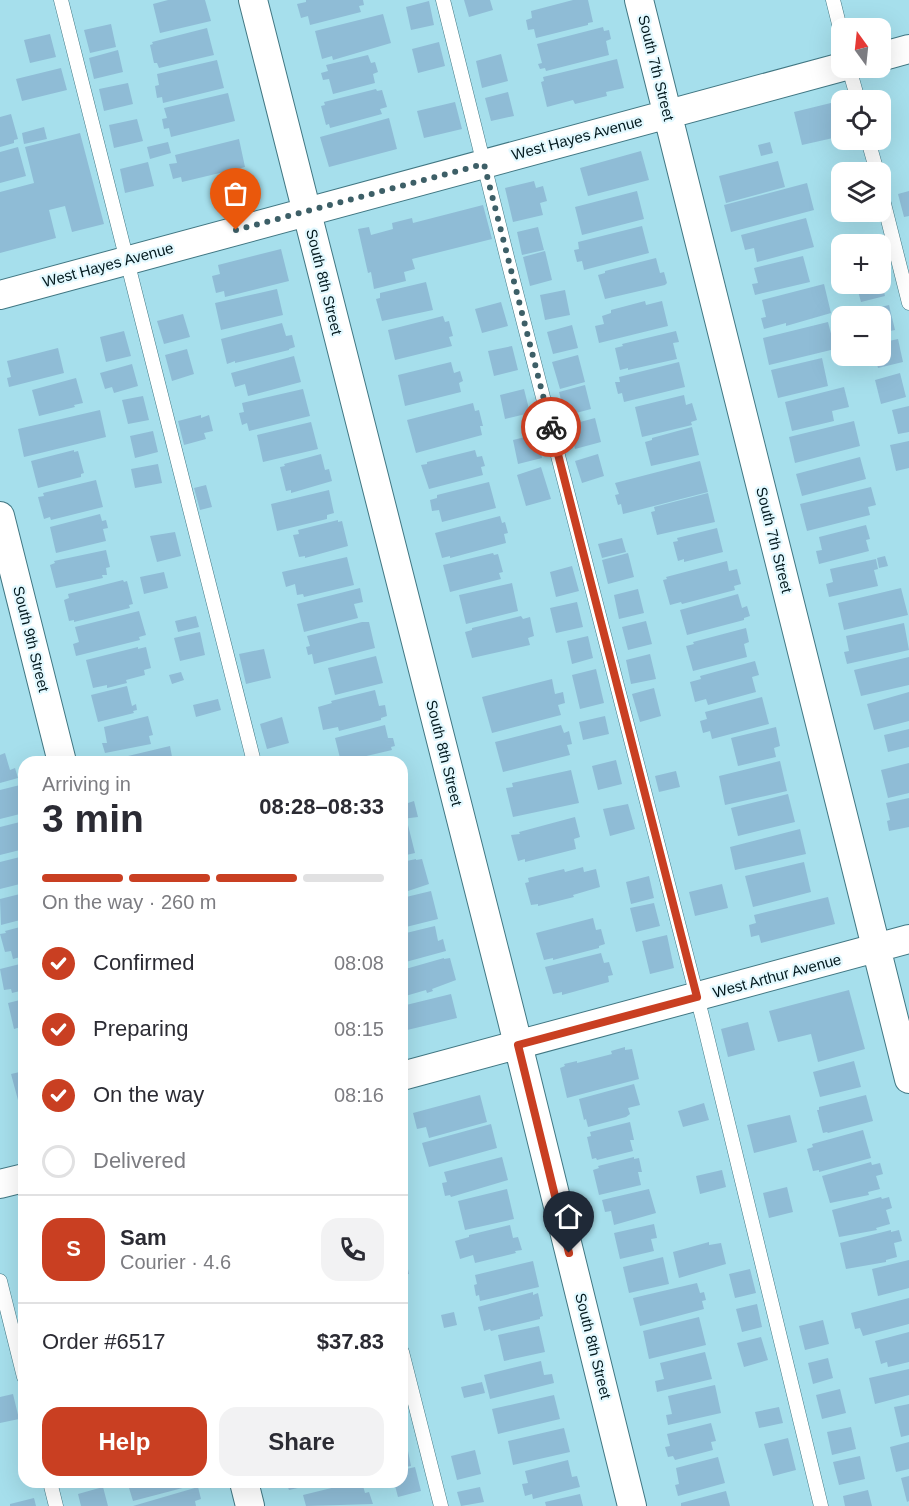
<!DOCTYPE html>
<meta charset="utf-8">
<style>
:root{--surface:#fff;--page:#f2f2f3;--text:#2b2b33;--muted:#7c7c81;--line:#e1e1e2;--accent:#c93f22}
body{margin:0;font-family:Arial,sans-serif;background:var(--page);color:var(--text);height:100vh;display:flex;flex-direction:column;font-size:22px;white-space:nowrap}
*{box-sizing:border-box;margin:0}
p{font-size:20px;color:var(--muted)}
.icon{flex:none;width:33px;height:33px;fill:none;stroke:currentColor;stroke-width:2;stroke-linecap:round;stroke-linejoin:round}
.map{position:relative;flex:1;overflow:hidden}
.side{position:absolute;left:18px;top:756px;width:390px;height:732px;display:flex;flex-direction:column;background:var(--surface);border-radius:18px;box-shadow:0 6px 24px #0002}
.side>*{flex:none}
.needle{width:39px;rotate:345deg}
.tools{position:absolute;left:831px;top:18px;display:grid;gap:12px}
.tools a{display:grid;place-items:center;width:60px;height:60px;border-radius:12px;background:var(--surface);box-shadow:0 6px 24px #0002;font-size:30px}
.pin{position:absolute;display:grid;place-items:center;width:51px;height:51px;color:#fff;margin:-62px -26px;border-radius:50% 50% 50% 0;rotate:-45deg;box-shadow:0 0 6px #0007}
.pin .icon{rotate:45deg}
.courier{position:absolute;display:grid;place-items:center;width:60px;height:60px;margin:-30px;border:4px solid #c93f22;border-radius:50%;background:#fff;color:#222;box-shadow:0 2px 8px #0007}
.overview em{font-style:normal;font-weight:600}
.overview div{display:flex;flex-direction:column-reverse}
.overview{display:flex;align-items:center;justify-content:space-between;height:102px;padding:0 24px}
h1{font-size:39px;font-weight:600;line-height:45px}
.bar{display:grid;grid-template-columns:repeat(4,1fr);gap:9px 6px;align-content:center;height:72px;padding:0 24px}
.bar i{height:8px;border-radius:4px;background:var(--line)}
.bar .selected{background:var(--accent)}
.bar p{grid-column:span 4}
.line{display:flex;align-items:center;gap:15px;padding:0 24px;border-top:2px solid var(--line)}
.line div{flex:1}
.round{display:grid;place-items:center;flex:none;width:63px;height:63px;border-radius:18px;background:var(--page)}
ol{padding:0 24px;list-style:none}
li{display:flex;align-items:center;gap:18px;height:66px}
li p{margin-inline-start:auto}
li .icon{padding:6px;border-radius:50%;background:var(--accent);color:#fff;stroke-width:4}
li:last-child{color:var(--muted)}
li i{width:33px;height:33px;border:3px solid var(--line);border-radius:50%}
.cta{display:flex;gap:12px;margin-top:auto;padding:12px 24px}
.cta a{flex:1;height:69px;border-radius:18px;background:var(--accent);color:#fff;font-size:24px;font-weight:600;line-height:69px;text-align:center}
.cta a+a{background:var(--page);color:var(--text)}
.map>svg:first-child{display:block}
</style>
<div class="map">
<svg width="909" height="1506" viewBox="0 0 909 1506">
<rect width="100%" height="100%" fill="#a6dfec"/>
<path fill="#8fbcd6" d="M168 0H205L211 21 160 33 153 4Z
M306 0H363L364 5 359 6 361 12 310 25 308 16 301 18 297 4 306 2Z
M464 0H490L493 10 469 17Z
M573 0H588L593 22 588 23V25L536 38 534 29 528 30 526 20 532 18 531 11Z
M429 1 434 25 411 30 406 7Z
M383 14 391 43 333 60 332 56 322 59 315 31Z
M111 24 116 47 90 53 84 30Z
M603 27 604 31 609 30 611 39 606 41 609 55 546 71 545 68 540 69 538 64 542 63 537 44Z
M207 28 214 55 159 68 157 63H154L150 45 153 44 152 42Z
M50 34 56 57 30 63 24 40Z
M439 42 445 66 418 73 412 49Z
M118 50 123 72 94 79 89 58Z
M501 54 508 81 482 88 476 61Z
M368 55 371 63 375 62 378 72 373 74 375 83 333 94 329 79 323 80 321 73 328 71 326 65Z
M617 59 624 88 606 92 607 96 575 104 573 100 547 107 541 82 544 81 543 77Z
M217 60 224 88 163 103 162 97 157 98 155 86 159 85 157 74Z
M61 68 67 90 22 101 16 79Z
M128 83 133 104 104 111 99 89Z
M376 89 377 91 382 90 387 107 380 109 382 114 330 128 329 124 326 125 321 106 325 105 324 102Z
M508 92 514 116 491 121 485 98Z
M228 93 235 121 171 137 169 128 164 129 162 119 167 118 164 108Z
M839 101 842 110V136L802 145 794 112Z
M455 102 462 129 424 138 417 111Z
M11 114 18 139 14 140V143L0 147V117Z
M389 118 397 149 329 167 320 137Z
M137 119 143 141 114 148 109 125Z
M44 127 47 139 24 144 22 133Z
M80 133 104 224 72 232 65 206 49 210 56 238 0 253V192L34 183 25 147Z
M239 139 245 167 182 182 181 177 173 179 169 164 177 163 175 155Z
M168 142 171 153 150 159 147 147Z
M770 142 773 153 761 156 758 145Z
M18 147 26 176 0 183V152Z
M641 151 649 180 588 196 580 168Z
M778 161 785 187 726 203 719 176Z
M148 162 154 186 125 193 120 169Z
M534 181 536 188 543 186 547 201 540 203 543 215 513 222 505 188Z
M807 183 814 210 731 232 724 205Z
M637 191 644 219 582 235 575 207Z
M909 191V216L904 217 898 194Z
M483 205 492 239 412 259 415 269 404 272 406 281 374 289 371 272 368 273 358 229 369 227 371 235 393 229 392 223 412 218 413 223Z
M806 218 814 247 757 262 754 248 745 250 741 235Z
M642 226 649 253 584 270 582 261 577 262 574 250 579 249 578 242Z
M538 227 544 250 522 255 517 232Z
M281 249 289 281 225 297 224 291 216 293 212 276 220 274 218 265Z
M545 251 552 280 530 286 523 257Z
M803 256 810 282 755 295 752 284 758 283 754 268Z
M656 258 660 273 664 272 667 283 665 285 605 299 598 275 605 273V271Z
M426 282 433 310 382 321 376 299 380 298V293Z
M824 284 831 313 786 326V323L764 329 761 318 766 317 762 300Z
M856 284H882L885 296 861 302Z
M277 289 283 315 221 330 215 303Z
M565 290 570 315 545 320 540 295Z
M645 301 646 305 662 301 668 326 599 343 595 326 604 324 602 316 611 313V310Z
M501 302 508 326 482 333 475 309Z
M889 305 895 330 880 333V316H865L864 311Z
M183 314 190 337 164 344 157 321Z
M443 316 445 322 449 321 453 336 449 337 452 346 395 360 388 330Z
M828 322 835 349 769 365 763 338Z
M282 323 286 336 292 335 295 347 289 349V350L235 363V361L227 364 221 339Z
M572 325 578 348 553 354 547 332Z
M124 331 131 356 106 362 100 337Z
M676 331 679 342 673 343 677 359 628 370V368L620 370 615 348 623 346 622 344Z
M898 339 903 362 878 368 875 356H880V343Z
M512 346 518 370 494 376 488 351Z
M58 348 64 373 9 387 7 378 11 377 7 361Z
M187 349 194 374 172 381 165 355Z
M578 355 585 382 560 389 552 362Z
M294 356 301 382 248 396 245 384 235 387 231 373Z
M822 358 828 386 778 398 771 370Z
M451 362 454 373 460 371 463 381 459 383 461 392 405 406 398 375Z
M679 362 685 387 624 402 622 393 618 394 615 382H620L619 377Z
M132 364 138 386 114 393 112 387 105 389 100 373Z
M900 373 906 397 881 404 875 380Z
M76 378 83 403 74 405 75 407 39 416 32 390Z
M585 385 591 409 565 416 559 392Z
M844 387 849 407 832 411 834 421 792 431 785 402Z
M303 389 310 416 249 431 247 423 242 425 239 413 244 412 242 403Z
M524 389 530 413 505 419 500 395Z
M684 395 686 405 692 403 697 420 691 422 692 425 642 437 635 407Z
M143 396 149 420 128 424 122 400Z
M473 403 475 411 479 410 483 426H480L482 435 416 453 407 420Z
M909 406V432L898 434 892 410Z
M100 410 106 437 24 457 18 429Z
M201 415V418L209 415 213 431 204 433 206 439 184 445 178 421Z
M595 418 601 442 575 449 569 425Z
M854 421 860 446 795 463 789 437Z
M311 422 318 449 263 462 257 435Z
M692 427 699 455 651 466 645 442 652 440V438Z
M153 431 158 452 135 458 130 436Z
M537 434 542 458 518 464 513 440Z
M909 441V468L896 471 890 445Z
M74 450V452L78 451 84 473 81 474V477L38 488 31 461Z
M475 450 477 457 482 456 485 466 481 467 483 475 429 489 421 465 427 464V462Z
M321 454 325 470 329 469 332 481 291 493V490L286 491 280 467 285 466 284 464Z
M598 454 604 476 582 483 575 461Z
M860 457 866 479 802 496 796 474Z
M700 461 708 492 623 514 621 504 618 505 615 495 619 494 615 483Z
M158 464 162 483 135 488 131 469Z
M541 467 551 499 526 506 517 475Z
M96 480 103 507 51 520 50 517 44 519 38 497 44 496 43 493Z
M489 482 496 508 442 522 439 510 432 511 430 500 437 498V495Z
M206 485 212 507 200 510 194 488Z
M871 487 876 505 868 507 870 515 807 531 800 504Z
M329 490 334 513 327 515V519L277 531 271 504Z
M708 493 715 522 657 535 651 512 655 511 654 507Z
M100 514 102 521 106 520 108 528 103 529 106 541 56 553 50 527Z
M500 516 502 523 505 522 508 533 504 534 506 543 450 558V556L442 558 435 533Z
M338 520V522L342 521 348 546 305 558V556L299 557 293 535 299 534 298 530Z
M866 525 870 539 866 540 869 551 819 564 816 551 822 550 819 537Z
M717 528 723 552 684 562V559L678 561 673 542 678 541 677 538Z
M175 532 181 556 157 562 150 536Z
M622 538 626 552 602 558 598 544Z
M106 550 110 567 106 568 107 575H102L103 578 56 588 50 565 55 563 54 561Z
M493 553 494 555 498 554 503 572 499 573 501 579 450 592 443 565Z
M628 553 634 577 608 584 602 560Z
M885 556 888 566 879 568 877 558Z
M347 557 354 585 304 597 303 594 297 595 295 584 286 587 282 572Z
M876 559 878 569 874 570 878 586 829 597 826 584 833 582 830 569Z
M727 561 729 571 737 569 741 584 734 586 735 590 682 604 681 602 670 605 663 580 667 579 666 577Z
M572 566 579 591 556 597 550 572Z
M164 572 168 588 144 594 140 577Z
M123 580 124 582 127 581 133 604 129 605 130 608 74 622V620L69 621 64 600 69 598 68 594Z
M512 583 518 611 466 624 459 595Z
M360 588 363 602 354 604 358 618 304 632 297 604Z
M901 588 908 615 844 630 838 603Z
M638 589 644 613 619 619 614 595Z
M738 594 742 608 747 606 750 616 744 618V620L687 635 680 610Z
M577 602 583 627 556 633 550 608Z
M139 611 146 635 139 637 140 640 76 656 73 644 79 642 75 627Z
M196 616 199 627 178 632 175 621Z
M521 616 523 619 530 617 534 636 528 638 530 645 472 658 465 632 472 630V628Z
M646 621 652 644 628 650 622 627Z
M362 622H369L375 648 314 664 312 654 308 655 306 647 310 646 307 636Z
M904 623 909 650 847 664 844 652 849 651 846 636Z
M746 628 749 642 744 644 747 657 693 671 686 646 694 644 693 642Z
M200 632 205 655 180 661 174 638Z
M588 636 593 658 572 664 567 641Z
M138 647V649L146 647 151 668 144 670 145 675 126 680 127 683 107 688V685L93 688 86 660Z
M264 649 271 678 246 684 239 654Z
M650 654 656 679 631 684 626 660Z
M376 656 383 683 335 695 328 668Z
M909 657V685L861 696 854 670Z
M755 661 759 675 752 677 756 692 708 705 706 699 695 702 690 682 701 679 700 676Z
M596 669 604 703 580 709 572 675Z
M181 672 184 680 172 684 169 675Z
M552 679 555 694 563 692 565 703 558 705 561 715 492 733 482 697Z
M127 686 132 706 136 704 137 710 133 711 134 713 98 722 91 695Z
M654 688 661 716 640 722 632 694Z
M375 690 379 706 385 705 387 716 381 718V720L339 731 338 727 323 730 318 707 332 703 331 701Z
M909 692V721L874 730 867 704Z
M762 697 769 724 712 739 710 731 703 733 700 721 707 719 705 712Z
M218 699 221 710 196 717 193 705Z
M148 716 153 735 149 736 151 744 105 753 102 743H107L104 727Z
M605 716 609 734 583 740 579 722Z
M282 717 289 743 267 749 260 724Z
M385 725 388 738H393L395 746 391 747 392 750 341 762 335 738Z
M561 725 564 733 569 731 572 744 567 745 570 755 503 772 495 742Z
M776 727 780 746 774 748 776 757 738 766 731 738Z
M909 729V747L888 752 884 735Z
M170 746 173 762H107V761Z
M5 753 10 770 15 768 18 778 0 783V755Z
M616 760 622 784 598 790 592 766Z
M780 761 787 791 725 805 719 776Z
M909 763V793L888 798 881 770Z
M571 770 579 803 513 817 506 788 513 787 512 783Z
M676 771 680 787 659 792 655 776Z
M20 785 24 802V813L0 819V790Z
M405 790 408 803 414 801 418 817 402 819V791Z
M788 794 795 822 738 836 731 808Z
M909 798V827L889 831 887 821 890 820 886 803Z
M628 804 635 829 610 836 603 809Z
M575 817 580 837 574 839 576 849 525 862V859L518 861 511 835 520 834 519 832Z
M24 821V849L0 855V827Z
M408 825 415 853 402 856V827Z
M800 829 806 854 735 870 730 847Z
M24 856V883L0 889V862Z
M416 859V860L422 859 429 884 402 893V862Z
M804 862 811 892 753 907 745 876Z
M583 867 584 872 596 869 600 887 573 895 574 897 538 906V904L531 905 525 883 529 882 528 878 564 869 565 872Z
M649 876 654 898 631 904 626 882Z
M722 884 728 908 695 916 689 892Z
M431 891 438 919 402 928V898Z
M24 893V919L1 925 0 899Z
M828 897 835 924 761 943 759 935 751 937 749 925 756 923 754 915Z
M654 903 660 926 636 932 630 908Z
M593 918 596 930 601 929 605 944 599 946V948L553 960V958L544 960 536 933Z
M24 926V956L13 959 11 951 5 952 0 934 6 933 5 931Z
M435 926 438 941 443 939 446 951 402 963V934Z
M667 935 674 968 650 974 642 941Z
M601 953 604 963 609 962 613 975 608 976 609 982 562 995V992L553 994 545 967Z
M444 958V959L450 958 456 980 432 989 433 991 427 993 426 990 402 997V970Z
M24 963V990L12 993 11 989 4 990 0 969Z
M849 990 865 1049 818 1062 811 1034 778 1042 769 1011Z
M451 994 457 1018 403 1031 402 1006Z
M24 999V1026L14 1029 8 1003Z
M748 1022 755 1050 728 1057 721 1029Z
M625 1047V1050L632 1049 639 1079 567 1098 560 1068 565 1066 564 1064 577 1061V1063L612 1054 611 1051Z
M854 1061 861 1087 820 1097 813 1072Z
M24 1071V1098L18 1100 11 1074Z
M634 1084 640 1105 628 1108 630 1114 626 1117 588 1127 586 1119 584 1120 579 1099Z
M480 1095 487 1122 429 1138 426 1127 417 1129 413 1113Z
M866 1095 873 1121 828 1133 827 1132 823 1133 817 1110H819V1107Z
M704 1103 709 1120 683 1127 678 1111Z
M790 1115 797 1142 754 1153 747 1125Z
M630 1122 634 1140H630L633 1151 597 1160 596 1158 592 1159 587 1137 591 1136 590 1132Z
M491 1124 497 1148 429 1167 422 1143Z
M863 1130 871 1158 819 1172V1170L813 1171 807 1149 813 1147 812 1144Z
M502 1157 508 1180 451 1197 450 1195 445 1196 442 1183 447 1182 444 1172Z
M634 1157V1159L639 1158 642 1172H638L641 1185 599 1195 593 1170 599 1168 598 1166Z
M871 1162 872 1165 880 1163 883 1174 876 1176 880 1189 868 1192 869 1195 830 1203 822 1176Z
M722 1170 726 1187 700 1194 696 1176Z
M787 1187 793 1212 769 1218 763 1193Z
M507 1189 514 1219 465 1230 458 1201Z
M649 1189 656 1213 614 1225 611 1211 605 1212 602 1200Z
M881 1197 882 1199 889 1197 892 1208 886 1210 890 1224 876 1228 877 1230 839 1237 832 1210Z
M654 1224 657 1238 651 1239 654 1251 620 1259 614 1233Z
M510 1225 513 1238 518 1237 522 1250 515 1251 516 1253 475 1263 473 1255 460 1259 455 1241 469 1237V1235Z
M891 1230V1232L899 1230 902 1241 894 1243 897 1257 886 1260V1262L846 1269 840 1243Z
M709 1242V1245L721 1243 726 1264 679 1278 673 1252Z
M405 1255 409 1274 402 1275V1256Z
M663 1257 669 1284 629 1293 623 1267Z
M909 1260V1288L878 1296 872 1269Z
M533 1261 539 1287 480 1301 479 1295 476 1296 474 1285 477 1284 475 1275Z
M750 1269 756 1293 735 1298 729 1274Z
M697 1283 700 1293 704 1292 706 1300 702 1301 704 1309 640 1326 633 1298Z
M533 1292V1295L538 1293 543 1316 540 1317V1319L491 1331 490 1329 484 1331 478 1307Z
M909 1298V1324L863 1336 860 1328 855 1329 851 1313Z
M757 1304 762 1327 742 1332 736 1309Z
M454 1312 457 1325 444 1328 441 1315Z
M699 1317 706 1345 649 1359 643 1331Z
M823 1320 829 1344 805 1350 799 1326Z
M539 1326 545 1352 504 1361 498 1335Z
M909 1332V1362L888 1367 887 1362 881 1364 875 1341Z
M761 1337 768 1360 744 1367 737 1343Z
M705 1352 712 1379 657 1392 655 1381 664 1379 660 1363Z
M828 1358 833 1378 813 1384 808 1363Z
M541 1361 544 1375 552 1374 554 1383 490 1399 484 1375Z
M909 1369V1395L875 1404 869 1378Z
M482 1382 485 1393 464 1398 461 1387Z
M715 1385 721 1413 668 1425 666 1415 672 1414 668 1396Z
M840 1389 846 1413 822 1419 816 1395Z
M13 1394 19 1419 0 1423V1397Z
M554 1395 560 1419 498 1434 492 1409Z
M909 1404V1435L901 1437 894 1407Z
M779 1407 783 1423 759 1428 755 1412Z
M711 1423 716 1441 711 1442 713 1450 675 1460 673 1456 668 1457 665 1447 670 1446 667 1434Z
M851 1427 856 1449 832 1455 827 1432Z
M564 1428 570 1452 513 1465 508 1441Z
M788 1438 796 1470 773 1476 764 1444Z
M909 1442V1469L896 1472 890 1447Z
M475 1450 481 1474 457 1480 451 1456Z
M408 1451 411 1466 402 1468V1452Z
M860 1456 865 1479 839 1485 833 1462Z
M718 1457 725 1483 678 1496 675 1485 679 1484 676 1468Z
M568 1460 572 1477 577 1476 580 1487 533 1499 532 1494 525 1496 522 1484 528 1483 525 1471Z
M415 1467 421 1491 398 1497 394 1482H402V1470Z
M909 1476V1501L907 1502 901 1478Z
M125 1482H193L194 1485 133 1501 129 1488H127Z
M286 1482H320V1483L289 1490Z
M356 1482H362L365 1493 369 1492 373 1504 306 1506 303 1495Z
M103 1487 108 1506H81L78 1494Z
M198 1487 201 1499 195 1501 196 1506H133Z
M480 1487 484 1502 461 1506 457 1492Z
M868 1490 872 1506H845L843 1496Z
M726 1491 730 1506H681V1503Z
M580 1494 583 1506H546L545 1502Z
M34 1498 36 1506H10V1504Z"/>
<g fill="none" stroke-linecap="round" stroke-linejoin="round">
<defs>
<path id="service" d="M61 0 254 762
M443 0 508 261 703 1020 821 1506
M833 0 842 36
M849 68 858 100
M868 140 877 172
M880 188 909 303
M0 1281 24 1377
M402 1352 441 1506
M50 1482 56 1506"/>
<path id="minor" d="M253 0 512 1020 632 1506
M639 0 909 1079
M880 57 909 49
M0 295 842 67
M0 516 62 762
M402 1076 909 939
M0 1184 24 1178
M244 1482 250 1506"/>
</defs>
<use href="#service" stroke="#417783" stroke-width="15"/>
<use href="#minor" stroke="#417783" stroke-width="30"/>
<use href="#service" stroke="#fff" stroke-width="14"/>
<use href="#minor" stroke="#fff" stroke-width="28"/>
</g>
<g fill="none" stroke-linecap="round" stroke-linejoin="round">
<path stroke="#3d5f67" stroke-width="6" stroke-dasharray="0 10.8" d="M236 230 484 164 551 427"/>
<path stroke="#c93f22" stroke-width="8" d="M551 427 697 997 518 1045 569 1253"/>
</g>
<g text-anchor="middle" stroke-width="4.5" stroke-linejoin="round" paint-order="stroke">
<g font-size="15" fill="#041a1f" stroke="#e3f9ff">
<text transform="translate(656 68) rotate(76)" y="5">South 7th Street</text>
<text transform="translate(577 138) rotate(-15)" y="5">West Hayes Avenue</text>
<text transform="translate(108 265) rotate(-15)" y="5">West Hayes Avenue</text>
<text transform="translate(324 282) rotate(76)" y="5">South 8th Street</text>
<text transform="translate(774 540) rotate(76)" y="5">South 7th Street</text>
<text transform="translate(31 639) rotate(76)" y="5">South 9th Street</text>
<text transform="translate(444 753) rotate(76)" y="5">South 8th Street</text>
<text transform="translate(777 976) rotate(-15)" y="5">West Arthur Avenue</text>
<text transform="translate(593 1346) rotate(76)" y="5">South 8th Street</text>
</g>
</g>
</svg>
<div class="tools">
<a><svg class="needle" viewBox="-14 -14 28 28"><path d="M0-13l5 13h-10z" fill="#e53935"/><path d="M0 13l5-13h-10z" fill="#7c7c81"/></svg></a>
<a><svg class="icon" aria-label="locate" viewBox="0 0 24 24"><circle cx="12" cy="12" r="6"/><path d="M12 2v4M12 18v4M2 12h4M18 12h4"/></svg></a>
<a><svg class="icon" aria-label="layers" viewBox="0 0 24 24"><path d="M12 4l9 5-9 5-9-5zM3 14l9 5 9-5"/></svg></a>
<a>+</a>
<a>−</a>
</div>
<div class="pin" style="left:236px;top:230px;background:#ea580c"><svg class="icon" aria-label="bag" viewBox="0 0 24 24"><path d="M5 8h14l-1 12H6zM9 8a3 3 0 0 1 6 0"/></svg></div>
<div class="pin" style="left:569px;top:1253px;background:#1f2937"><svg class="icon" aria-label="home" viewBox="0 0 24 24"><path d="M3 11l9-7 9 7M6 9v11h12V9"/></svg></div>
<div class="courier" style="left:551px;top:427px"><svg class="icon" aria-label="bike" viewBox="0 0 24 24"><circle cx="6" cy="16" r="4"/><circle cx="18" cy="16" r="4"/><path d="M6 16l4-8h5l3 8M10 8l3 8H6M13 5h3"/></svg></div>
<section class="side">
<div class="overview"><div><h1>3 min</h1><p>Arriving in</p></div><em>08:28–08:33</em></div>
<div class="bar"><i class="selected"></i><i class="selected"></i><i class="selected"></i><i></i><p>On the way · 260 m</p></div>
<ol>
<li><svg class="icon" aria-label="check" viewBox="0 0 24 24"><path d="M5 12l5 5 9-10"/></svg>Confirmed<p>08:08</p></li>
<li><svg class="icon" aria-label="check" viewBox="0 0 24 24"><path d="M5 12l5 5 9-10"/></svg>Preparing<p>08:15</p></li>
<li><svg class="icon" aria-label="check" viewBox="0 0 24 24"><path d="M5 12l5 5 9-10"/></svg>On the way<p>08:16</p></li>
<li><i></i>Delivered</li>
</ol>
<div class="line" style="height:108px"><b class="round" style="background:var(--accent);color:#fff">S</b><div><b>Sam</b><p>Courier · 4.6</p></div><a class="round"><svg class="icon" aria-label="phone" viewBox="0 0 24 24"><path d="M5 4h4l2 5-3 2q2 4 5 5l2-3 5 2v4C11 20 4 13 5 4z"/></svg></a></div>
<div class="line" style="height:78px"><div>Order #6517</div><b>$37.83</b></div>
<div class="cta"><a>Help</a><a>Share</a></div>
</section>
</div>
